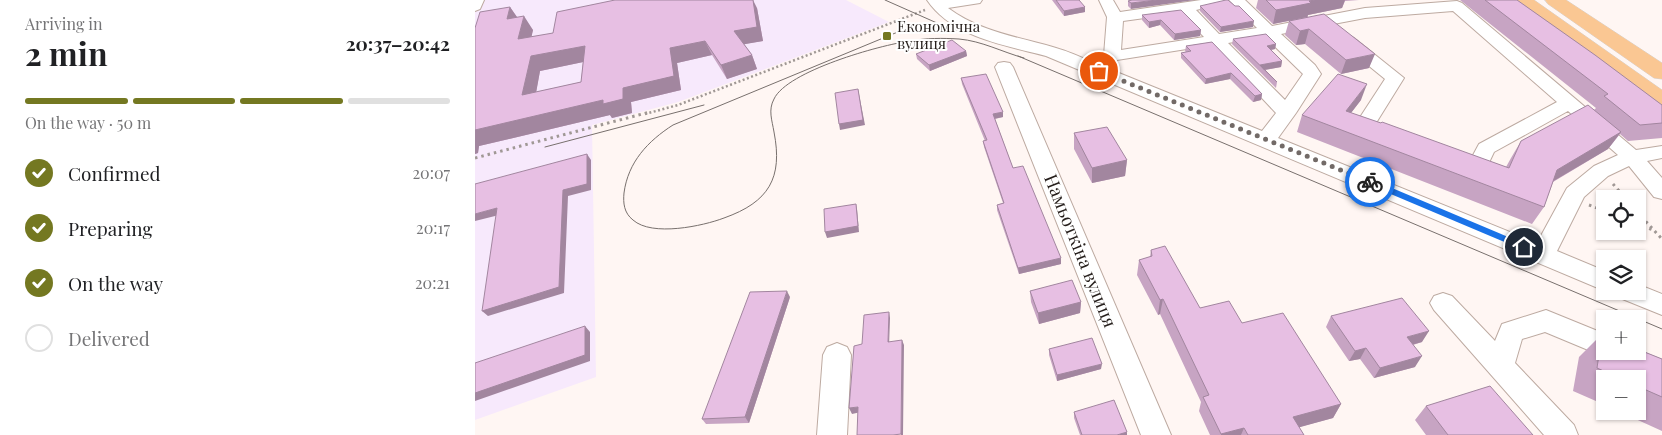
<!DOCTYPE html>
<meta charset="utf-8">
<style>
:root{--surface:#fff;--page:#f6f6f6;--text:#202124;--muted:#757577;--line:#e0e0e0;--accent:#747821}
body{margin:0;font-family:"Playfair Display",serif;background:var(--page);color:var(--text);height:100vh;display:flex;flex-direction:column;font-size:19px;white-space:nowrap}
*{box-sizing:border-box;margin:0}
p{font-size:16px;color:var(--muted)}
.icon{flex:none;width:28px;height:28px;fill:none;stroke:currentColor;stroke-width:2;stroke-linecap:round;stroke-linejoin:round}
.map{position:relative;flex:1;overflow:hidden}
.details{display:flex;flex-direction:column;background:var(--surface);width:475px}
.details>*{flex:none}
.fabs{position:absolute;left:1121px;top:190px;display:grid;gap:10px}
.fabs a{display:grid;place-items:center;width:50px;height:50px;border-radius:0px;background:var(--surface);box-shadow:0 1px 4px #0004;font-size:25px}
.pin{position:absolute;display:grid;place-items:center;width:42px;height:42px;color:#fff;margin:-21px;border:2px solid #fff;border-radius:50%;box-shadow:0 1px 5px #0007}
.courier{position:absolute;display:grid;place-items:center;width:50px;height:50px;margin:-25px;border:4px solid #1a73e8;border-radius:50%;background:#fff;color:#222;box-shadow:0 1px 6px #0007}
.overview em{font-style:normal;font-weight:700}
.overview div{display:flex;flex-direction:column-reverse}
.overview{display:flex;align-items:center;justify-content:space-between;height:85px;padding:0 25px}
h1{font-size:32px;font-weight:700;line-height:38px}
.bar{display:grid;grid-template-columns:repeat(4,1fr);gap:8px 5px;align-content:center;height:60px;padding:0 25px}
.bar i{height:6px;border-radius:4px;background:var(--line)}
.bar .selected{background:var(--accent)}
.bar p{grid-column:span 4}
ol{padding:0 25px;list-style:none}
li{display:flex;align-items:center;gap:15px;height:55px}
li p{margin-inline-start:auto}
li .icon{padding:5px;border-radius:50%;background:var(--accent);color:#fff;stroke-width:4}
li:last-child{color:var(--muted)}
li i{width:28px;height:28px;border:2px solid var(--line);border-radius:50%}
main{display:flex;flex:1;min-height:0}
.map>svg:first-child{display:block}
</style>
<main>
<section class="details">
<div class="overview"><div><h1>2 min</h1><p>Arriving in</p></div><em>20:37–20:42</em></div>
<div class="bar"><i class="selected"></i><i class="selected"></i><i class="selected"></i><i></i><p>On the way · 50 m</p></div>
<ol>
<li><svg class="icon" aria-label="check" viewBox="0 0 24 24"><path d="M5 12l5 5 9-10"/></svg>Confirmed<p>20:07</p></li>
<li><svg class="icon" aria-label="check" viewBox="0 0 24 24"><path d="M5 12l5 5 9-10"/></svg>Preparing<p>20:17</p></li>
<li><svg class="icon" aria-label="check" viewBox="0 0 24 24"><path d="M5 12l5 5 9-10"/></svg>On the way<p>20:21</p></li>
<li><i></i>Delivered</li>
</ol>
</section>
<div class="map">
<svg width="1187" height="435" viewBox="0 0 1187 435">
<rect width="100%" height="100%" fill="#fff6f3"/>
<path fill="#f7e9fc" d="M0 0H371L414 22 203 102 117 125 121 377 0 420Z"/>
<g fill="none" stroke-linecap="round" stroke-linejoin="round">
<defs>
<path id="minor" d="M0 0H9L5 9 0 11Z
M452 0H507L505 3 473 8C505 32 544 37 581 48 595 52 608 58 621 64L629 55 632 17 624 0H638L645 12 726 0H753L751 3 721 10 744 34 782 28 754 0H770L797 26 890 8 982 1 987 3 1161 150 1187 146V158L1172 161 1187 178V199L1179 197 1154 166 1133 176 1109 197 1082 251 1130 271V291L571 56C529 45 477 37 452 0ZM978 11 1082 102 1004 144 997 157 982 152 975 154 972 159C978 169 1000 174 1010 171L1019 152 1093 111 1143 155 1119 166 1092 188 1062 243 803 138 821 113 846 74 840 65 806 34 890 18ZM706 13 729 37 646 50 648 21ZM790 37 828 74 810 100 753 43ZM737 45 801 113 787 131 634 69 642 60Z
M873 36 879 38 929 78 901 123 917 129 920 133 917 137C906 140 887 134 880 125L910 79 867 44 865 41 867 38Z
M529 62 535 63 538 67 696 435H666L520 67 523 63Z
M1162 284 1187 294V315L1145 298 1142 291H1162Z
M968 293 977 296 1020 341 1027 324 1071 310 1130 334V351H1141L1140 354 1130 357 1070 332 1047 339 1040 363 1099 425 1103 435H1069L959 310 955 303 959 296Z
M362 343 372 347 376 355 372 435H342L348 355 352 347Z"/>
<path id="major" d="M1038 0H1059L1187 90V107L1179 105 1041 4Z
M1070 0H1091L1187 63V79L1179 78 1073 4Z"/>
</defs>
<use href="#minor" stroke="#bdaaa1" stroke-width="2"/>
<use href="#major" stroke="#d4d2d2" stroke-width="1"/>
<path stroke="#a09895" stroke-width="2.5" stroke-dasharray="2 2.5" stroke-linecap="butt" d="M170 114 203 105 450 10"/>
<path stroke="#a09895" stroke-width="3" stroke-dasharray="2.5 4" stroke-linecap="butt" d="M0 158 175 112
M1138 184 1151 199
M1114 205 1130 211
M1162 212 1187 239
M1162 224 1178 230"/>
<use href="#minor" fill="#fff" fill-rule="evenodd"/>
<use href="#major" fill="#fac793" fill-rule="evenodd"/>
<path stroke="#78706d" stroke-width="1" d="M410 0 462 23
M492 32 461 26 430 29 198 125C173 141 153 162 149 193 148 203 149 213 158 220 177 237 228 226 249 218 294 202 308 178 299 132 297 120 293 110 299 99 312 71 405 45 435 41 451 38 468 38 484 39 507 41 527 52 549 58
M543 56 1187 329
M70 147 229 105"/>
</g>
<path fill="#c7a4c3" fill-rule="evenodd" d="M577 0H604L610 12 589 16Z
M657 0 656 9 653 6V1Z
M783 0H884L870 1 867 8 833 15V17L894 68 866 74 830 44 821 45 810 35 814 21 798 24 781 8Z
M985 0H1042L1187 105V138L1153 141 1145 134 1133 149 1078 182 1069 207 1057 224 822 132 827 115 886 100 876 113 1031 167 1036 158 1046 141 1119 110 1121 108Z
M725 6 778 27 745 32 725 11Z
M35 7 42 17 58 30 56 37 282 8 288 41 269 44 277 55 282 69 252 79 237 55 202 63 206 90 156 102 157 113 137 118 135 115 4 146 3 153 0 154V28ZM108 62 106 82 61 92 65 71Z
M667 15 726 30 725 36 699 40 685 25 674 28 667 20Z
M758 39 801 44 800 49 796 50 807 61 806 67 790 70 802 82 801 88 757 44Z
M737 42 787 94 786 100 778 102 755 79 730 84 706 58V53L711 52 710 51 711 46Z
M491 51 492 56 455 71 442 59 441 54Z
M486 78 528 117 520 119 538 168 586 258V264L544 274 522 210V205L528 203 509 147 508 141H510L487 84Z
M599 133 652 160 650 176 617 183 599 149Z
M676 250 725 308 767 323 866 404 858 418 824 427 829 435H735L724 411 726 402 685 314 683 315 662 275 664 260 675 257Z
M555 291 606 302 605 313 564 324 556 302Z
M315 297 274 423 231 424 227 419Z
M856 316 947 342 938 345 940 367 899 378 885 359 874 361 851 327Z
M1127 334 1187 359V431L1143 411H1162V379H1130V405L1098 391 1104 357Z
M574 349 626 369 582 381 574 355Z
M951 406 1058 435H951L940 420Z
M599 412 652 435H605L599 418Z"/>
<path fill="#a2869f" d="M278 0 282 8 288 41 265 45 259 31Z
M682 0H720L656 9V3Z
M840 0H870L867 8 833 15 832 17 798 24 801 10Z
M35 7 44 20 32 19Z
M610 7V12L589 16V11Z
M49 16 58 30 53 53 43 39Z
M686 20 685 25 674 28V22Z
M779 21 778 27 745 32 746 27Z
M834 29 830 44 821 45 825 31Z
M726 30 725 36 699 40 700 34Z
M230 41 237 55 202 63 206 90 156 102 157 113 137 118 135 115 4 146 3 153 0 154V130L128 100 148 88 195 48Z
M801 44 800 49 790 51 792 46Z
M110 46 118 60 65 71 58 110 47 95 56 56Z
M491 51 492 56 455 71 454 65Z
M900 54 894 68 866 74 871 60Z
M277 55 282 69 252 79 246 65Z
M807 61 806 67 789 70 785 65Z
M756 73 755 79 730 84 731 79Z
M892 84 886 100 865 127 871 111Z
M383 89 390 125 365 130 364 124Z
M787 94 786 100 778 102 780 96Z
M528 112V117L518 119V114Z
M1146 132 1133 149 1070 186 1082 170Z
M112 154 116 160V190L93 196 89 293 13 316 7 311 88 190Z
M652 160 650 176 617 183V168Z
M381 204 382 209 384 232 352 238 350 232Z
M22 208 28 214 0 221V214Z
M586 258V264L544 274 543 268Z
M312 291 315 297 274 423 270 417Z
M688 299 685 314 683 315 685 300Z
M606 302 605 313 564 324 563 313Z
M414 312 415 318 414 347 413 342Z
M110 326 115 332V361L0 401V393Z
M954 331 947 342 925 348 932 337Z
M427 340 429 345 428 435H426V434Z
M891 348 885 359 874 361 880 351Z
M947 356 940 367 899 378 905 368Z
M627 364 626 369 582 381V375Z
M866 404 858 418 811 431 818 417Z
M383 407 386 412 377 414 374 408Z
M769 428 766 435H746V434Z
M652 432V435H642Z"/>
<path fill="#e7bfe3" stroke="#a2869f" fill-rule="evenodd" d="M140 0H278L282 27 259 31 277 55 246 65 230 41 195 48 199 76 148 88V99L128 104V100L0 130V28L5 12 35 7 32 19 49 16 43 39 78 33 82 12ZM110 46 106 82 47 95 56 56Z
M581 0H604L610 7 589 11Z
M657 0H682L656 3 653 1Z
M751 0H753L760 6H764L779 21 746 27 725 6Z
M791 0H840L834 1 836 3 801 10Z
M1010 0H1042L1120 55 1187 105V123L1165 125 1129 96 1133 94Z
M706 10 726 30 700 34 686 20 674 22 667 15Z
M849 14 900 54 871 60 834 29 825 31 814 21Z
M791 34 801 44 792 46 807 61 785 65 802 82 758 39Z
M477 40 491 51 454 65 441 54Z
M737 42 787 94 780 96 756 73 731 79 706 53 716 51 711 46Z
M511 74 528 112 518 114 538 168 548 166 586 258 543 268 522 205 529 203 508 141 512 140 486 78Z
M863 74 892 84 871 111 906 123 907 122 1034 168 1046 141 1113 105 1146 132 1082 170 1069 207 827 115Z
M383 89 388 120 364 124 360 93Z
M632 127 652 160 617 168 599 133Z
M112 154V184L88 190 84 287 7 311 22 208 0 214V184Z
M381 204 383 226 350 232 349 209Z
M690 246 725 308 754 301 767 323 808 313 866 404 818 417 829 435H773L769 428 746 434 728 397 734 395 688 299 685 300 664 260 677 256 676 250Z
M597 280 606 302 563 313 555 291Z
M312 291 270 417 227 419 275 292Z
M927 298 954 331 932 337 947 356 905 368 891 348 880 351 856 316Z
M414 312 413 342 427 340 426 434 418 435H382L383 407 374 408 379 346 387 344 389 315Z
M110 326V355L0 393V363Z
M1127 334 1130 335V351H1162V349L1187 359V397L1162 386V379H1146L1122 368Z
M617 338 627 364 582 375 574 349Z
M1015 386 1058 435H973L951 406Z
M639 400 652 432 642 435H607L599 412Z"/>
<path fill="#1a73e8" d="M892 180H898L1052 245 1053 247 1049 250 1046 249 892 184Z"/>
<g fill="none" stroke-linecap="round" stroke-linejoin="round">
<path stroke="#726a67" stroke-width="5" stroke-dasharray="0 9" d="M624 71 895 182"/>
</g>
<rect fill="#747821" stroke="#fff" stroke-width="2" x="407" y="31" width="10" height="10" rx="2.5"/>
<g text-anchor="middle" stroke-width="4" stroke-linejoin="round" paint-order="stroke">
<g font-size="15" fill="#261f1c" stroke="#fff" text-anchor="start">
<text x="422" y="32">Економічна<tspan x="422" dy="17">вулиця</tspan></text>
</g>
<g font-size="18" fill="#261f1c" stroke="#fff">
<text transform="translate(605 251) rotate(68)" y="6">Намьоткіна вулиця</text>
</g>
</g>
</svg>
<div class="fabs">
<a><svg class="icon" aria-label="locate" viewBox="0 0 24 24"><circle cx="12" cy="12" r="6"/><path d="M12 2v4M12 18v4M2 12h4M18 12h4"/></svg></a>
<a><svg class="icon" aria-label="layers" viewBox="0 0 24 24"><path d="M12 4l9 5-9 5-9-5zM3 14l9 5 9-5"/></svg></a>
<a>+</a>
<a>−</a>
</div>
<div class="pin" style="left:624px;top:71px;background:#ea580c"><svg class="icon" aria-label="bag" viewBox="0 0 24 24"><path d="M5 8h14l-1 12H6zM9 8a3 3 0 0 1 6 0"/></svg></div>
<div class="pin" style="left:1049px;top:247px;background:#1f2937"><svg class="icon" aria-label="home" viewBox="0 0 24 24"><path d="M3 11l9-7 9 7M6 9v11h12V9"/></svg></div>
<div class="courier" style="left:895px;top:182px"><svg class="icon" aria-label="bike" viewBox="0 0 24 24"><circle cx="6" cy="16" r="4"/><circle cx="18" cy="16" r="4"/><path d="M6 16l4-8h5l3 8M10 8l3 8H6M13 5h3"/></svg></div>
</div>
</main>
